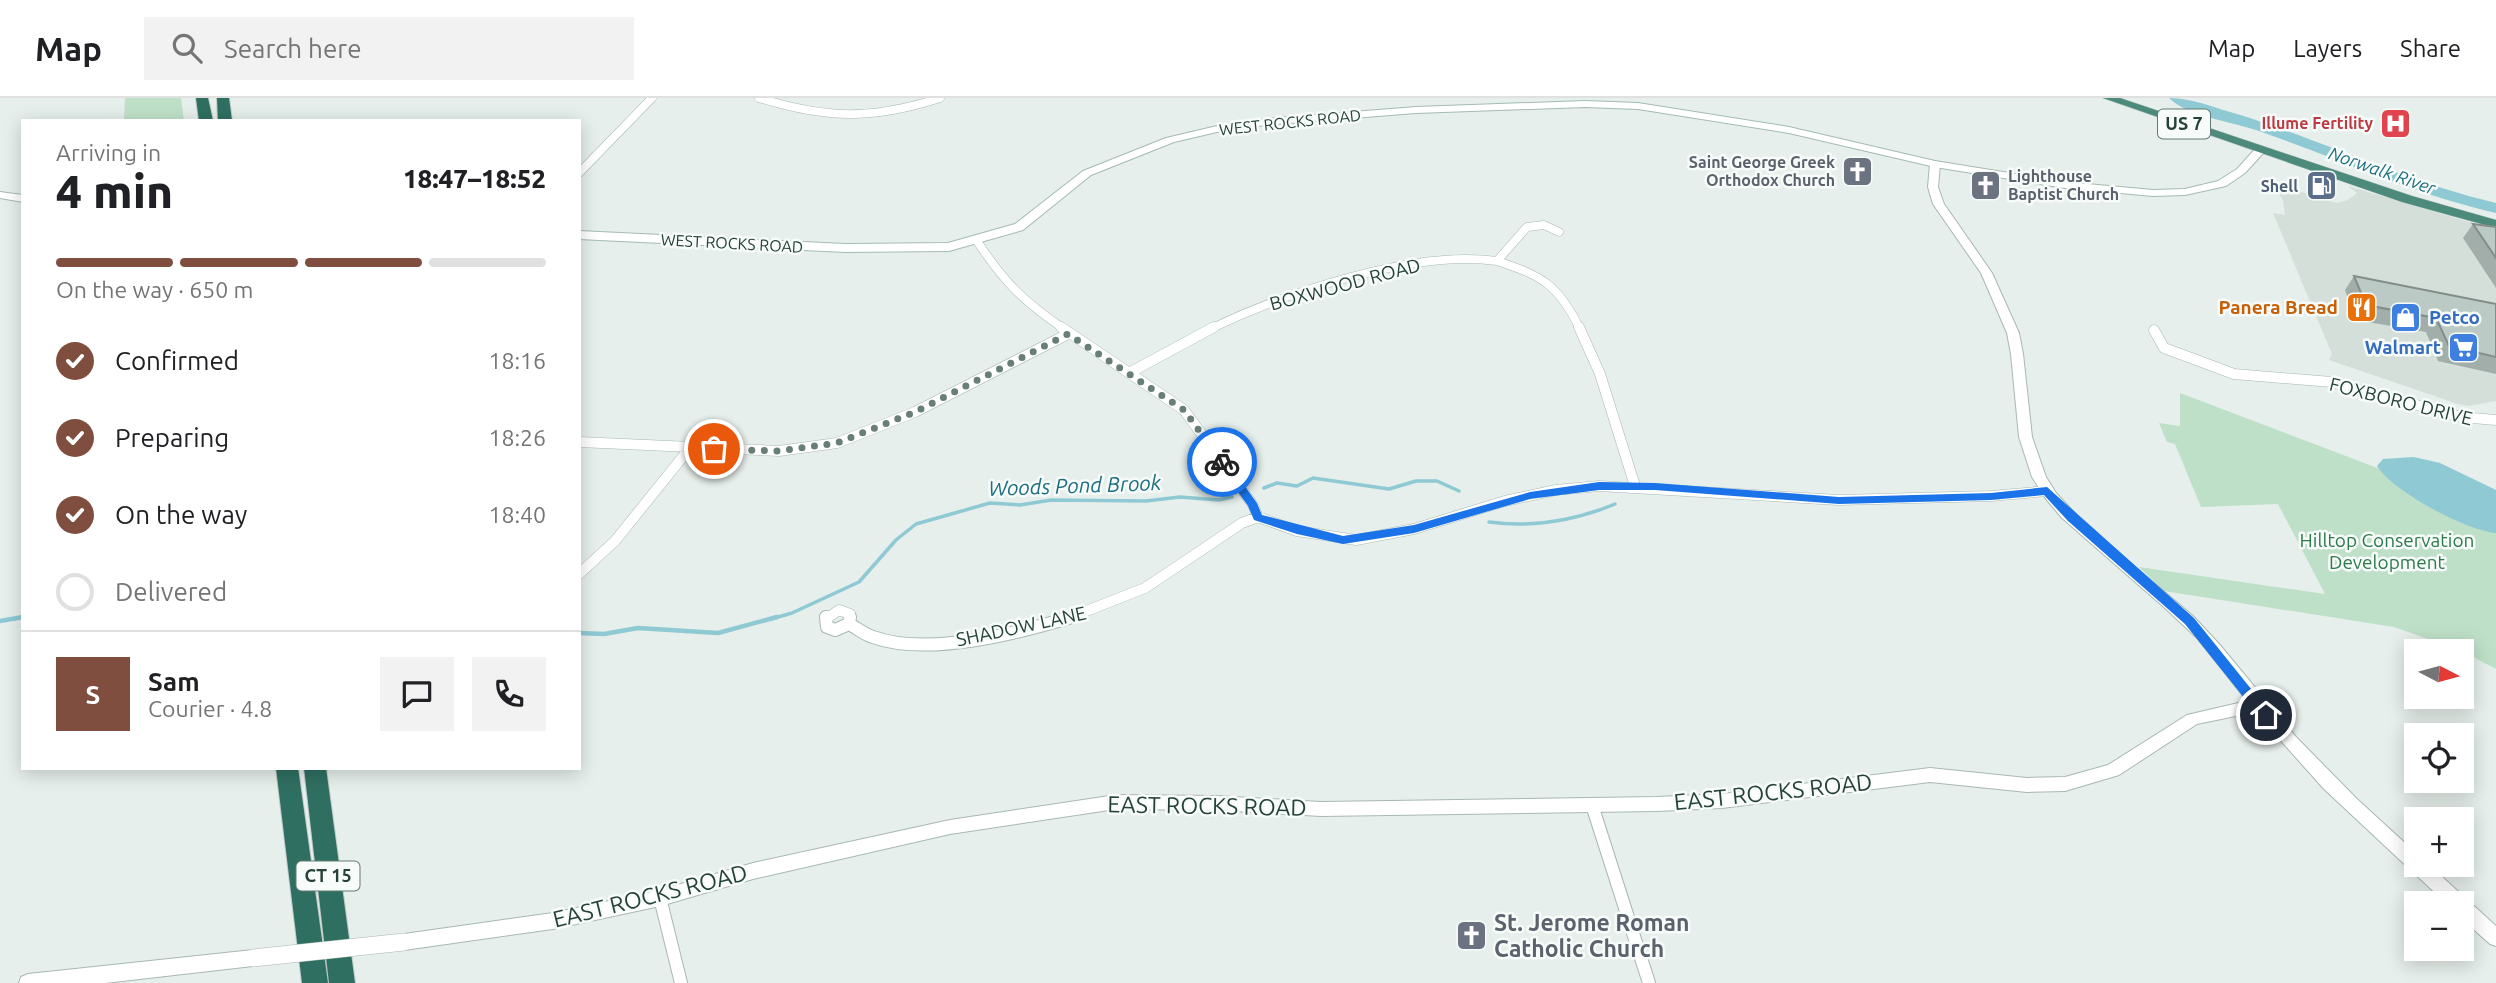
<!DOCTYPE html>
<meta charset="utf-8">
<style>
:root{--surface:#fff;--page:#f2f2f2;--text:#202124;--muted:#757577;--line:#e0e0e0;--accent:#7f4e3f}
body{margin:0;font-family:Ubuntu,sans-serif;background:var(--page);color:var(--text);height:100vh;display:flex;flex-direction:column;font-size:26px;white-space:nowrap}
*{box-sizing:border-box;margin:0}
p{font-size:23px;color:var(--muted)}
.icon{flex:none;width:38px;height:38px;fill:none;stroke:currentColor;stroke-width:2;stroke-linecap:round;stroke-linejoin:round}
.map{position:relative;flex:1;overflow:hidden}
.panel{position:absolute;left:21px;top:21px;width:560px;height:651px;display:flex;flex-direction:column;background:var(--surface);border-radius:0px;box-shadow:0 4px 18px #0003}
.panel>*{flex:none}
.needle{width:46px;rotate:96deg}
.fabs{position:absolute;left:2404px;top:541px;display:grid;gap:14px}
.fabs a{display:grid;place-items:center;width:70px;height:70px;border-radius:0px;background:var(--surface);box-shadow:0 4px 18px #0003;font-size:35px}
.pin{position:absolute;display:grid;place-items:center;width:60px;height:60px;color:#fff;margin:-30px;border:4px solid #fff;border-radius:50%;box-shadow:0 2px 7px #0007}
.courier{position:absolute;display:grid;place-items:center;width:70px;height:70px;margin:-35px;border:5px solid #1a73e8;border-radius:50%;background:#fff;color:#222;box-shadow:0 2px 9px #0007}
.overview em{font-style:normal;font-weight:800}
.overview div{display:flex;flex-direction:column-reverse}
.overview{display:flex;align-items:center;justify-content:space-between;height:119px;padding:0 35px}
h1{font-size:46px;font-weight:800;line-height:52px}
.bar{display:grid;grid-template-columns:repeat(4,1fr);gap:10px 7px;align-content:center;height:84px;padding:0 35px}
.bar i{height:9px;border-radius:5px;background:var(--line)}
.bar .current{background:var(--accent)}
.bar p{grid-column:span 4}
.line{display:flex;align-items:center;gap:18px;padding:0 35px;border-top:2px solid var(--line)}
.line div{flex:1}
.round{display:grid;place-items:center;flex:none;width:74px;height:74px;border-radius:0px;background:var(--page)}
ol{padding:0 35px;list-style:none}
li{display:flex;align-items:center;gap:21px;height:77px}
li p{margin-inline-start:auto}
li .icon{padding:7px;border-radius:50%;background:var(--accent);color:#fff;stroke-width:4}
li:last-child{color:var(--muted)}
li i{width:38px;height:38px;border:4px solid var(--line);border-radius:50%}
header{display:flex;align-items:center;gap:42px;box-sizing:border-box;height:98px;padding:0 35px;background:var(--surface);border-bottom:2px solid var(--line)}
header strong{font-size:33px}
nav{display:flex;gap:38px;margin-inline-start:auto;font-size:24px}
.search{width:490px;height:63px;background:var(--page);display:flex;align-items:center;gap:18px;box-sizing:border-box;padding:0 24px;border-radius:0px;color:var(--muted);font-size:26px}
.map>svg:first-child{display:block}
</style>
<header>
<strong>Map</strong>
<div class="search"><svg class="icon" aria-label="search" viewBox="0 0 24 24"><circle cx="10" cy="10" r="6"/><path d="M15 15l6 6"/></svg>Search here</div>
<nav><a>Map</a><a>Layers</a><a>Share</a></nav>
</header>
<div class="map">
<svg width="2496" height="885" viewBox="0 0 2496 885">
<rect width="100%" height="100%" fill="#e6efeb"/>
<path fill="#d4dfda" d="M2348 88 2496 132V303L2469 308 2458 306 2329 262 2332 256 2273 115 2285 117 2283 102 2279 96 2288 90 2337 105 2348 102 2357 95Z"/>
<path fill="#bfe0c8" d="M125 0H181L184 23H124Z
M2180 295 2496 415V571L2462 553 2394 529 2164 493 2139 469 2325 496 2278 406 2201 409 2175 346 2167 344 2159 325 2180 328Z"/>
<path fill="#8ec9d4" d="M2414 359 2440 365 2496 392V435C2467 433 2392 393 2377 368L2383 361Z"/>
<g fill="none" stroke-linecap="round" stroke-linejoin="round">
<path stroke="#8ec9d4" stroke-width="3.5" d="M1264 390 1277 385 1297 388 1313 380 1389 391 1416 383H1437L1459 393
M1489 424C1533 430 1574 423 1615 406
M13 521 23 519
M771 521 792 515 859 484 896 442 916 426 990 405 1020 407 1051 402 1146 403 1180 399 1219 402 1232 399"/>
<path stroke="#8ec9d4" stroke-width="4.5" d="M0 523 23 519
M579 535 604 536 638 530 718 535 777 519"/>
<path fill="#8ec9d4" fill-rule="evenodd" d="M2169 0C2193 0 2214 10 2237 16 2324 43 2406 84 2496 105V115C2413 96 2339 61 2259 33 2236 25 2185 17 2169 0Z"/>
<defs>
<path id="minor-far2" d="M759 0C827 21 872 22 940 0
M579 75 652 0
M977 143C1004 184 1023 203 1064 231
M1497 163C1542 178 1558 186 1580 231
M1210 231C1285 195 1415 151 1497 163L1527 129 1544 127 1559 134"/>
<path id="minor-far1" d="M1061 229 1184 312 1253 407 1258 419
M1579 229 1600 276 1635 388
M2154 232 2164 250 2234 276 2332 284 2461 319 2496 322
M1129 275 1214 229
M579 344 779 353 837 345 915 314 1068 236
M1258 419 1297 433 1356 442 1414 431 1505 403 1556 392 1599 388 1839 402 1991 398 2047 393
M579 476 615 443 689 351
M826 521 839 512 850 516V521
M1066 521 1145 490 1242 425 1258 419"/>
<path id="minor" d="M826 519 827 529 835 532 849 526 850 519
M849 526C857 530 865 537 873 539 928 559 1018 535 1072 519
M1592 707 1649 885
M660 800 681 885"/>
<path id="tertiary" d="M1935 63 1940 66 1938 89 1944 106 1992 175 2019 235 2023 256 2032 339 2046 379 2056 395 2091 432 2193 518 2220 547 2296 639 2357 701 2417 756V766H2428L2496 828V848L2490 846 2462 821V805H2446L2324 691 2255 614 2197 626 2119 677 2065 693 2027 694 1930 684 1722 710 1657 713 1321 718 1217 712 1116 711 950 736 753 781 660 808 553 831 404 852 398 850 395 844 398 838 404 836 553 815 660 792 753 765 950 722 1116 697 1217 698 1321 704 1657 699 1722 696 1930 670 2027 680 2065 679 2108 667 2187 617 2247 603 2197 540 2165 510 2062 420 2046 401 2032 379 2019 339 2011 256 2007 235 1981 175 1933 106 1928 89 1930 66Z
M253 852 260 854 262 860 260 866 253 868 105 885H19L21 879 28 876Z"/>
<path id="secondary" d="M1585 3 1638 5 1789 29 1935 63 2065 84 2153 92 2185 91 2218 83 2237 71 2256 50 2266 52 2245 75 2226 88 2185 97 2153 98 2065 90 1935 69 1789 35 1638 11 1585 9 1416 15 1265 27 1217 34 1174 44 1091 77 1023 132 949 153 845 154 579 141V133L845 146 948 145 1015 126 1083 73 1166 40 1217 28 1265 21 1416 9Z
M0 94 23 97V104L0 100Z"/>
<path id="trunk" d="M2103 0H2120L2412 98 2496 122V130L2402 104Z"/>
<path id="motorway" d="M196 0H208L213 23H199Z
M217 0H229L232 23H218Z
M276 670H298L328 885H302Z
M304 670H326L355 885H329Z"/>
</defs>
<use href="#minor-far2" stroke="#a8b8b2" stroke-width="9"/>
<use href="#minor-far1" stroke="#a8b8b2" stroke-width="11"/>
<use href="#minor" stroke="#a8b8b2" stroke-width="14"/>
<use href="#tertiary" stroke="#a8b8b2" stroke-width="2"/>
<use href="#secondary" stroke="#a4bbb3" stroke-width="2"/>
<use href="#trunk" stroke="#c2cac8" stroke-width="1"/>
<use href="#motorway" stroke="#c2cac8" stroke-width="2"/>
<use href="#minor-far2" stroke="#fff" stroke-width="8"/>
<use href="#minor-far1" stroke="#fff" stroke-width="10"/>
<use href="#minor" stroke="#fff" stroke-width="12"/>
<use href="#tertiary" fill="#fff" fill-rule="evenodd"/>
<use href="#secondary" fill="#fff" fill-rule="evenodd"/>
<use href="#trunk" fill="#4c8a7c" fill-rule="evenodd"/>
<use href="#motorway" fill="#2f6f62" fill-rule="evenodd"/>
<defs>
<path id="tertiary-bridge" d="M253 860 404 844"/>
</defs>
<use href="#tertiary-bridge" stroke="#a8b8b2" stroke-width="18" stroke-linecap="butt"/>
<use href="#tertiary-bridge" stroke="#fff" stroke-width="17"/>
</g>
<path fill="#a1aea9" d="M2473 126 2496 129V190L2463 140Z
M2354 178 2496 206V276L2438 263 2426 234 2356 222 2345 192Z"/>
<path fill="#bbcac4" stroke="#838d89" stroke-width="2" d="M2473 126 2496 129V160Z
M2354 178 2496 206V259L2449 248 2436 220 2366 207Z"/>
<path fill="#1a73e8" d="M1218 362H1226L1257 405 1262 417 1343 438 1414 427 1530 394 1599 384 1655 385 1839 399 1991 395 2047 389 2194 520 2272 617 2266 622 2261 621 2185 526 2068 423 2044 397 1991 402 1839 406 1655 392H1599L1530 401 1414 435 1343 446 1297 436 1254 422 1248 408 1216 364Z"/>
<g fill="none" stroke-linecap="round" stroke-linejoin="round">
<path stroke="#687f78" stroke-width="7" stroke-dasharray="0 12.6" d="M714 351 779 353 837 345 915 314 1068 236 1184 312 1222 364"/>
</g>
<defs>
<symbol id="hospital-square" viewBox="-11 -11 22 22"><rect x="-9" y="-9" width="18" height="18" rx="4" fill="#e0444e" stroke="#f7fbf9"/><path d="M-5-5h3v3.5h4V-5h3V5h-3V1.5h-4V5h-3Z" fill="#fff"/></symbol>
<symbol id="church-square" viewBox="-11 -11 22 22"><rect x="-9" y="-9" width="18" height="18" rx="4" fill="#6b7280" stroke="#f7fbf9"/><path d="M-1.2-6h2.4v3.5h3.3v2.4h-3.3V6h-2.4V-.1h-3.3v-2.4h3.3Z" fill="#fff"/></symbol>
<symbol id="fuel-square" viewBox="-11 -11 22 22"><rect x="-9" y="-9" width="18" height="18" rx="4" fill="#5c6f8a" stroke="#f7fbf9"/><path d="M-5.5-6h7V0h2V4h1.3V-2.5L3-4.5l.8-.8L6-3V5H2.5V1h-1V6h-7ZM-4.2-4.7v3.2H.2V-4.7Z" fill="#fff"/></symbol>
<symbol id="restaurant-square" viewBox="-11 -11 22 22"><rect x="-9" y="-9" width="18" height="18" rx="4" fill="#e8710a" stroke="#f7fbf9"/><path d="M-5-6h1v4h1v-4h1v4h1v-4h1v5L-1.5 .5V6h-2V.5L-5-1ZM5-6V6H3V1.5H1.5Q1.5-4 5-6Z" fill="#fff"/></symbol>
<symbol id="shop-square" viewBox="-11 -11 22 22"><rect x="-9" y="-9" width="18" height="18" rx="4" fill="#3f7fe0" stroke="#f7fbf9"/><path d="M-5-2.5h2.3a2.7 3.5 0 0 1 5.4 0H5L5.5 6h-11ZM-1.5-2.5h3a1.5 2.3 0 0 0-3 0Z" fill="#fff"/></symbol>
<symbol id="supermarket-square" viewBox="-11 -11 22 22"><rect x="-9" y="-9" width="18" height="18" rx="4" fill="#3f7fe0" stroke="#f7fbf9"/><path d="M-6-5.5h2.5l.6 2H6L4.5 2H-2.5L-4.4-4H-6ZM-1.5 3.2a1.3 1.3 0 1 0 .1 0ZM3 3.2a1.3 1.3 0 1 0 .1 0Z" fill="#fff"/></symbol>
</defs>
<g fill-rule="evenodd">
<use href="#hospital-square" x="2378" y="8" width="35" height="35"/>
<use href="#church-square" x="1840" y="56" width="35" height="35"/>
<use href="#church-square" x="1968" y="70" width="35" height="35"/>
<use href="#fuel-square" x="2304" y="70" width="35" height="35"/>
<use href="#restaurant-square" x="2344" y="192" width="35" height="35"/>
<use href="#shop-square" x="2388" y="202" width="35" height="35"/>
<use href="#supermarket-square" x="2446" y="232" width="35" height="35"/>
<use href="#church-square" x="1454" y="820" width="35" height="35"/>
</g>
<g text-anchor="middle" stroke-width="5" stroke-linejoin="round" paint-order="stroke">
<g font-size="16" fill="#24423a" stroke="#f7fbf9">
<text transform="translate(1290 24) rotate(-6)" y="6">WEST ROCKS ROAD</text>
<text transform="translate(732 145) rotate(3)" y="6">WEST ROCKS ROAD</text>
</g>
<g font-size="16" font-weight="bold" fill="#be3a42" stroke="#f7fbf9" text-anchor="end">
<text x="2373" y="31">Illume Fertility</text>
</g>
<g font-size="16" font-weight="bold" fill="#5b616d" stroke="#f7fbf9" text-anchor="end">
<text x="1835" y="70">Saint George Greek<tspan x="1835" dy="18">Orthodox Church</tspan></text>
<text x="2008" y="84" text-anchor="start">Lighthouse<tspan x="2008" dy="18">Baptist Church</tspan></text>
</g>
<g font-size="16" font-weight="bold" fill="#4e5e75" stroke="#f7fbf9" text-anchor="end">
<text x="2298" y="94">Shell</text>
</g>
<g fill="#f7fbf9" stroke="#637a73" stroke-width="2">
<rect x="2158" y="11.5" width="52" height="29" rx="5"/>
<rect x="296.5" y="763.5" width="63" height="29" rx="5"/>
</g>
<g font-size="18" font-weight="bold" fill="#24423a">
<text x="2184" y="32">US 7</text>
<text x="328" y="784">CT 15</text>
</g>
<g font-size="18" font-style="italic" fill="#1c6f80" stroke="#f7fbf9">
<text transform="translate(2382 73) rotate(19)" y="6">Norwalk River</text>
</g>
<g font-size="19" fill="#24423a" stroke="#f7fbf9">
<text transform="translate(1345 186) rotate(-15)" y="7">BOXWOOD ROAD</text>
<text transform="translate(2401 303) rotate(14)" y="7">FOXBORO DRIVE</text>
<text transform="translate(1021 528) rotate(-12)" y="7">SHADOW LANE</text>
</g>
<g font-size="19" font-weight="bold" fill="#c56008" stroke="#f7fbf9" text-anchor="end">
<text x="2338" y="216">Panera Bread</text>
</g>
<g font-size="19" font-weight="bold" fill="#366cbe" stroke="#f7fbf9" text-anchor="start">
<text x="2429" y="226">Petco</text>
<text x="2441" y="256" text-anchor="end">Walmart</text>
</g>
<g font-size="19" fill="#2d7a4b" stroke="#f7fbf9">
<text x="2387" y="449">Hilltop Conservation<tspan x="2387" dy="22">Development</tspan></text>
</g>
<g font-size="21" font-style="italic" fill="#1c6f80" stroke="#f7fbf9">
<text transform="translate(1075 388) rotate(-2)" y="7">Woods Pond Brook</text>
</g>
<g font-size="23" fill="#24423a" stroke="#f7fbf9">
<text transform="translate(1773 694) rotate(-6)" y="8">EAST ROCKS ROAD</text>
<text transform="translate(1207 708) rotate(1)" y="8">EAST ROCKS ROAD</text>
<text transform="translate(650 798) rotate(-14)" y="8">EAST ROCKS ROAD</text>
</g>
<g font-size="23" font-weight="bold" fill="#5b616d" stroke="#f7fbf9" text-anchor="start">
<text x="1494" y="833">St. Jerome Roman<tspan x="1494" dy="26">Catholic Church</tspan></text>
</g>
</g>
</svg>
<div class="fabs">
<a><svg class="needle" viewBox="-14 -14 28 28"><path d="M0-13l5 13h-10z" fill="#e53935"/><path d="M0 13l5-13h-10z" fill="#757577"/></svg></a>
<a><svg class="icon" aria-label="locate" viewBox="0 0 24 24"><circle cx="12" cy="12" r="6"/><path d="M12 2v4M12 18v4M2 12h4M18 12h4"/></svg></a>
<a>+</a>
<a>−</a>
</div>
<div class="pin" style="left:714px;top:351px;background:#ea580c"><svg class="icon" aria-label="bag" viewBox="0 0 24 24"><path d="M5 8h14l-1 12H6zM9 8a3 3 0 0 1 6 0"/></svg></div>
<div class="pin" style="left:2266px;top:617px;background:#1f2937"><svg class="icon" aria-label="home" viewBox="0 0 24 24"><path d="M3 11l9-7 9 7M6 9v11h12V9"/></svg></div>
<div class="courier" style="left:1222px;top:364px"><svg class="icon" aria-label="bike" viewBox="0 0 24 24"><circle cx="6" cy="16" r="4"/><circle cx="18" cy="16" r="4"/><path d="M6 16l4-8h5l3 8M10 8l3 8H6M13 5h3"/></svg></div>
<section class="panel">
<div class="overview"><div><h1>4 min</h1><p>Arriving in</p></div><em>18:47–18:52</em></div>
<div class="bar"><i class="current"></i><i class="current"></i><i class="current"></i><i></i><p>On the way · 650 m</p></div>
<ol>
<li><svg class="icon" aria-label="check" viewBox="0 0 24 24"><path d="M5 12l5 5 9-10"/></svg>Confirmed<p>18:16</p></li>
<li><svg class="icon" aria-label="check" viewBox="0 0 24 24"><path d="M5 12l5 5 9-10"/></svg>Preparing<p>18:26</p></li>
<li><svg class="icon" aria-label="check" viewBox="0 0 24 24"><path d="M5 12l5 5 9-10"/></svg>On the way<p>18:40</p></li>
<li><i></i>Delivered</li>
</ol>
<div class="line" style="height:126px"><b class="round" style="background:var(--accent);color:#fff">S</b><div><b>Sam</b><p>Courier · 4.8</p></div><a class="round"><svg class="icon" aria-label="chat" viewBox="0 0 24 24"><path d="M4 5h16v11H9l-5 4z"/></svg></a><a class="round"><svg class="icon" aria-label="phone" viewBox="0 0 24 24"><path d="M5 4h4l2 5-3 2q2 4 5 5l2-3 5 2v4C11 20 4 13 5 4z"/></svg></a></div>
</section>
</div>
